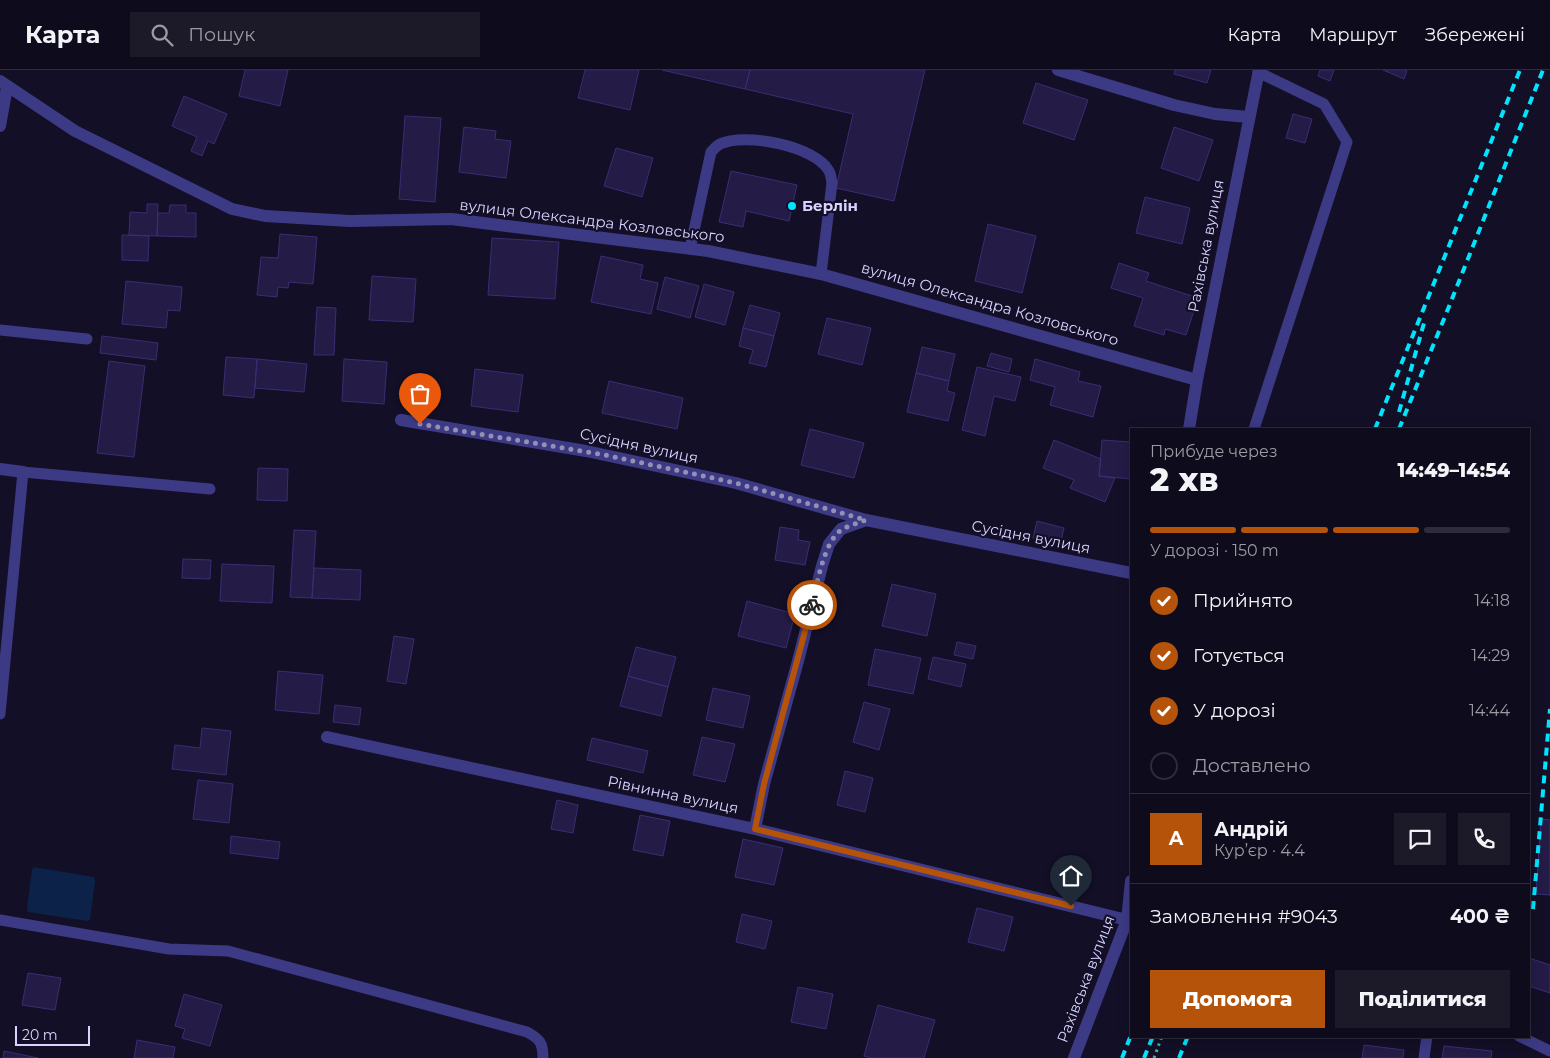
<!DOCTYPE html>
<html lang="uk">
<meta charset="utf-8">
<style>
:root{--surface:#0e0b1c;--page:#1c1929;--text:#f1f3f6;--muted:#9b9ba3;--line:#2e2b3b;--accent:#b45309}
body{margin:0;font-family:Montserrat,sans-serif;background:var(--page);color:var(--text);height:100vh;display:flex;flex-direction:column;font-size:19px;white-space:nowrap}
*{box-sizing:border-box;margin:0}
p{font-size:16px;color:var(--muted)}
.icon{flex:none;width:28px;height:28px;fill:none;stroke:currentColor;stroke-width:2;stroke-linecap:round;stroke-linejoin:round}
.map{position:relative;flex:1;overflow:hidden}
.sheet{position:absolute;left:1130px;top:358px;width:400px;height:610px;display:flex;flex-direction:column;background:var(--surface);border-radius:0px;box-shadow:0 2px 12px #0003,0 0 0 1px var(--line)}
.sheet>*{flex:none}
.scale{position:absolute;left:15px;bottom:12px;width:75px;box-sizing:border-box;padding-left:5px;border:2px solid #d9d4ff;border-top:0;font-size:14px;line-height:18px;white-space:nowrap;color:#d9d4ff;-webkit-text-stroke:4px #130f26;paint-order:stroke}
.pin{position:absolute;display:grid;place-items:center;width:42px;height:42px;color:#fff;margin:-51px -21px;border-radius:50% 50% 50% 0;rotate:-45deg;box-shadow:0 0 5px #0007}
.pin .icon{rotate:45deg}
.courier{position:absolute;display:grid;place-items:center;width:50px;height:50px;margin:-25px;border:4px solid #b45309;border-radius:50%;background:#fff;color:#222;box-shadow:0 1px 6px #0007}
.overview em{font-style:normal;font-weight:800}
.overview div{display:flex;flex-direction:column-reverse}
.overview{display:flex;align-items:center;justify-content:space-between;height:85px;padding:0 20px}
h1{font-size:32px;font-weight:800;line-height:38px}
.bar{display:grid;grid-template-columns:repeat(4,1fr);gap:8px 5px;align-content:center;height:60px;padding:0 20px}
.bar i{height:6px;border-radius:4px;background:var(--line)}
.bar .current{background:var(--accent)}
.bar p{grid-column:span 4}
.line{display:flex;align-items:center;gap:12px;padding:0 20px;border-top:1px solid var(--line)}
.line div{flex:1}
.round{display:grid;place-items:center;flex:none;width:52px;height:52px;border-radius:0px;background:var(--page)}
ol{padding:0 20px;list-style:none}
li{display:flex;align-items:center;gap:15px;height:55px}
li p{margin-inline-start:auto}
li .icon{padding:5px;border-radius:50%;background:var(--accent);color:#fff;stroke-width:4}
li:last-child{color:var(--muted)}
li i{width:28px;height:28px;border:2px solid var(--line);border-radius:50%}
.cta{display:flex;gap:10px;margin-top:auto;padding:10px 20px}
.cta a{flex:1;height:58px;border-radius:0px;background:var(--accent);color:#fff;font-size:20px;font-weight:800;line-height:58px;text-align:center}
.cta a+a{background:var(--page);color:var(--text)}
header{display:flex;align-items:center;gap:30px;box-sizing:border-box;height:70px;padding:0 25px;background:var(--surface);border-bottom:1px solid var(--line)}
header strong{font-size:24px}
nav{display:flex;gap:28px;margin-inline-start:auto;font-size:18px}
.search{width:350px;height:45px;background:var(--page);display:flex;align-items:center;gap:12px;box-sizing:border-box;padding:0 18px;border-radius:0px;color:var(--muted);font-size:19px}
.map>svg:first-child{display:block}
</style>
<header>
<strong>Карта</strong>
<div class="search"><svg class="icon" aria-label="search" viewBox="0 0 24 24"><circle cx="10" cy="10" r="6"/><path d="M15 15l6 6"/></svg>Пошук</div>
<nav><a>Карта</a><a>Маршрут</a><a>Збережені</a></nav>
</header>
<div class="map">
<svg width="1550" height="988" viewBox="0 0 1550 988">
<rect width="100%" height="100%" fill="#130f26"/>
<path fill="#0c2248" d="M34 797 94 807 95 811 90 850 87 851 28 842 27 838 32 800Z"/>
<path fill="#241b47" stroke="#3b2d73" d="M245 0H288L280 36 239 26Z
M585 0H639L630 40 578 28Z
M662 0H750L745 19Z
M750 0H925L894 131 836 118 853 44 745 19Z
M1175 0H1211L1207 13 1174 4Z
M1320 0H1334L1330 11 1318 6Z
M1383 0H1407L1404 9Z
M1036 13 1088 30 1074 70 1023 53Z
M184 26 227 44 214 74 208 71 202 86 191 81 197 67 172 56Z
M1293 44 1312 49 1305 73 1286 68Z
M405 46 441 48 435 132 399 129Z
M464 57 496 61 495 69 511 71 506 108 459 102Z
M1174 57 1213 70 1199 111 1161 98Z
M616 78 653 88 642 127 604 116Z
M731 101 797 115 789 151 746 141 743 157 719 152Z
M1145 127 1190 138 1182 174 1136 163Z
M147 134H158L157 166 129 165 130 142 147 143Z
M170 135H186V143H196V167L157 166 158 143H169Z
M988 154 1036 166 1022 223 975 211Z
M280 164 317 167 313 214 289 212 288 218 278 217 277 227 257 225 261 187 278 188Z
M122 165 149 166 148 191 122 190Z
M492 168 559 172 555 229 488 225Z
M601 186 643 195 640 209 658 213 651 244 591 232Z
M1119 193 1149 203 1146 211 1198 228 1186 265 1165 259 1164 265 1134 256 1143 228 1111 218Z
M372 206 416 209 413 252 369 250Z
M665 207 699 216 690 248 657 239Z
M126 211 182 217 180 241 168 240 166 258 122 254Z
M704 214 734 222 725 255 695 247Z
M750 235 780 243 774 266 743 258Z
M317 237 336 238 334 285H314Z
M827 248 871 258 862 295 818 284Z
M743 258 774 266 766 297 749 293 753 280 739 276Z
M102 266 158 273 156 290 100 283Z
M922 277 955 284 949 311 916 303Z
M991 283 1012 289 1009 302 987 296Z
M226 287 257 289 254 328 223 325Z
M257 289 307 294 304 322 255 318Z
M344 289 387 292 384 334 342 331Z
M1035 289 1080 302 1078 311 1101 316 1093 347 1050 335 1055 317 1030 310Z
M109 291 145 296 134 387 97 383Z
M977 297 1021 307 1015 331 994 326 985 366 962 360Z
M475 299 523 305 518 342 471 336Z
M916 303 949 311 947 321 955 323 948 351 907 342Z
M609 311 683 328 677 359 602 343Z
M810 359 864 373 854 408 801 395Z
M1054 370 1101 389 1099 406 1115 408 1105 432 1070 418 1074 410 1043 398Z
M1102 370 1131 372V409L1099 406Z
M258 398 288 399 287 431 257 430Z
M1037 451 1064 458 1060 475 1033 468Z
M780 457 799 460 798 470 810 472 805 495 775 490Z
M294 460 316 461 312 528 290 527Z
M183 489 211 490 210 509 182 508Z
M222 494 274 496 272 533 220 531Z
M314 498 361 500 360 530 312 528Z
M892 514 936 524 927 566 882 556Z
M747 531 795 544 786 578 738 566Z
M394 566 414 569 406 614 387 611Z
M957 572 976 576 973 589 954 585Z
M636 577 676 587 668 617 628 606Z
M875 579 921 588 913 624 868 615Z
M933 587 966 594 961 617 928 609Z
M278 601 323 605 319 644 275 640Z
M628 606 668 617 661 646 620 636Z
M713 618 750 626 743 658 706 650Z
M864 632 890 639 879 680 853 672Z
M335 635 361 638 359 655 333 652Z
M202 658 231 661 226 705 172 699 175 675 200 678Z
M702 667 735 674 725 712 693 705Z
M592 668 648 681 643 703 587 690Z
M845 701 873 708 865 742 837 735Z
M198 710 233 714 229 753 193 749Z
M557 730 578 735 573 763 551 759Z
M640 745 670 751 663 786 633 780Z
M1541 749 1550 750V825L1536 824Z
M231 766 280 772 278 789 230 783Z
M743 769 783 778 774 815 735 807Z
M977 838 1013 847 1004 881 968 872Z
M742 844 772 851 765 879 736 872Z
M1529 888 1550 895V923L1529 916Z
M28 903 61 908 55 940 22 935Z
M798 917 833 924 826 959 791 952Z
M184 924 222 935 210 976 182 968 185 959 175 956Z
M878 935 935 950 924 988H871L864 986Z
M137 970 175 977 173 988H134Z
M1364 975 1404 980 1403 988H1362Z
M1444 976 1492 981 1491 988H1442Z
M4 981 38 988H3Z"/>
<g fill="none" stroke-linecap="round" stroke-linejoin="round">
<path stroke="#2fb8b0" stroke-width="3" stroke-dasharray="2.5 4" stroke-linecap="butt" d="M1154 988 1162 966"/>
<path stroke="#3d3a85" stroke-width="11" d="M690 179 711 82C714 79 716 76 720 74 744 62 816 76 829 101 831 104 831 109 832 113L821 204
M0 260 87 269
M1254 359 1347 72 1324 34 1258 2
M0 644 23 402 210 419
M0 850 169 879 228 881 527 962C540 969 543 973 543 988
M1519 966 1550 981
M1424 988 1427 966"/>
<path stroke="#3d3a85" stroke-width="12" d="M1058 0 1174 35 1215 44 1248 47
M0 11 75 61 232 139 265 146 350 151 451 149 708 181 821 204 1197 310
M0 56 7 17
M401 350 586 381 736 413 866 450 1131 503
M1189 359 1197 310 1259 0
M0 399 23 402
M327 667 755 759 1127 850
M755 759 764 714 798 591 822 496 829 474 841 459 866 450
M1074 988 1127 850 1131 811"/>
<path stroke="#00e5ff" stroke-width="4" stroke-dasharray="8 6" stroke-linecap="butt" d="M1399 342 1424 253
M1375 359 1520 0
M1399 359 1446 244 1543 0
M1533 839 1550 639
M1122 988 1131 965
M1144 988 1153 966
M1179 988 1188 966"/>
</g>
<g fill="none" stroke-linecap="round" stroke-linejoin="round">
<path stroke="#948fb3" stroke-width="5" stroke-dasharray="0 9" d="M420 354 605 385 736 413 866 450C858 453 850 455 843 459 824 469 817 515 812 535"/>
<path stroke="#b45309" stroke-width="6" d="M812 535 764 714 755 759 1071 836"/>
</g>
<circle fill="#00e5ff" stroke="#130f26" stroke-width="2" cx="792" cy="136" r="5"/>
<g text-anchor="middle" stroke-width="4.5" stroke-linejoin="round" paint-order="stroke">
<g font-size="15" font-weight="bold" fill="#d9d4ff" stroke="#130f26" text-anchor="start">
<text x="802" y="141">Берлін</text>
</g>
<g font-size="15" fill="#d9d4ff" stroke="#130f26">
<text transform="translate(592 151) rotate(7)" y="5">вулиця Олександра Козловського</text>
<text transform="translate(1206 176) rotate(-79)" y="5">Рахівська вулиця</text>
<text transform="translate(990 234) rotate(16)" y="5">вулиця Олександра Козловського</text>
<text transform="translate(639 376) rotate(12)" y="5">Сусідня вулиця</text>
<text transform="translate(1031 467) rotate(11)" y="5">Сусідня вулиця</text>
<text transform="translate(673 725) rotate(12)" y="5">Рівнинна вулиця</text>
<text transform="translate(1086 909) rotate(-69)" y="5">Рахівська вулиця</text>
</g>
</g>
</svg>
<div class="scale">20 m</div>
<div class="pin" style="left:420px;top:354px;background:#ea580c"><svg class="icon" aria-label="bag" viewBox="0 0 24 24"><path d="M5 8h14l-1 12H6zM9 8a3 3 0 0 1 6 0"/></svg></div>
<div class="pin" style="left:1071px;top:836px;background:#1f2937"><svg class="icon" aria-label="home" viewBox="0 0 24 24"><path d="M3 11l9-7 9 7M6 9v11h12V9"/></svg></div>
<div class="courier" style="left:812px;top:535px"><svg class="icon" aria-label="bike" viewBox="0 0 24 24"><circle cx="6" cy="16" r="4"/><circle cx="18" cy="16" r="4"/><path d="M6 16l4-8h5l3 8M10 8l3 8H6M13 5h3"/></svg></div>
<section class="sheet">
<div class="overview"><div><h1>2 хв</h1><p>Прибуде через</p></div><em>14:49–14:54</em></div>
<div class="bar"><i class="current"></i><i class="current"></i><i class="current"></i><i></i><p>У дорозі · 150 m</p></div>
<ol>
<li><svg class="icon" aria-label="check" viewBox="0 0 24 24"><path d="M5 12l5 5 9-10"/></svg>Прийнято<p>14:18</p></li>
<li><svg class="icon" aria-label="check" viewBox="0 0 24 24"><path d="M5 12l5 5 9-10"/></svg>Готується<p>14:29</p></li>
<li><svg class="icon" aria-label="check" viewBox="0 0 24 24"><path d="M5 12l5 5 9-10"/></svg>У дорозі<p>14:44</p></li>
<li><i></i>Доставлено</li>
</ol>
<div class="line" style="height:90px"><b class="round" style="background:var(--accent);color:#fff">А</b><div><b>Андрій</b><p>Кур’єр · 4.4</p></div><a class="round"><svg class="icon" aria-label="chat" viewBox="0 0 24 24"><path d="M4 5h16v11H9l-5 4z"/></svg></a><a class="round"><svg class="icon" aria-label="phone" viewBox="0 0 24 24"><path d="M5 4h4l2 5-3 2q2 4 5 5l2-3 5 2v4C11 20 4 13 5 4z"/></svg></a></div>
<div class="line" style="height:65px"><div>Замовлення #9043</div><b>400 ₴</b></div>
<div class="cta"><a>Допомога</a><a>Поділитися</a></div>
</section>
</div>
